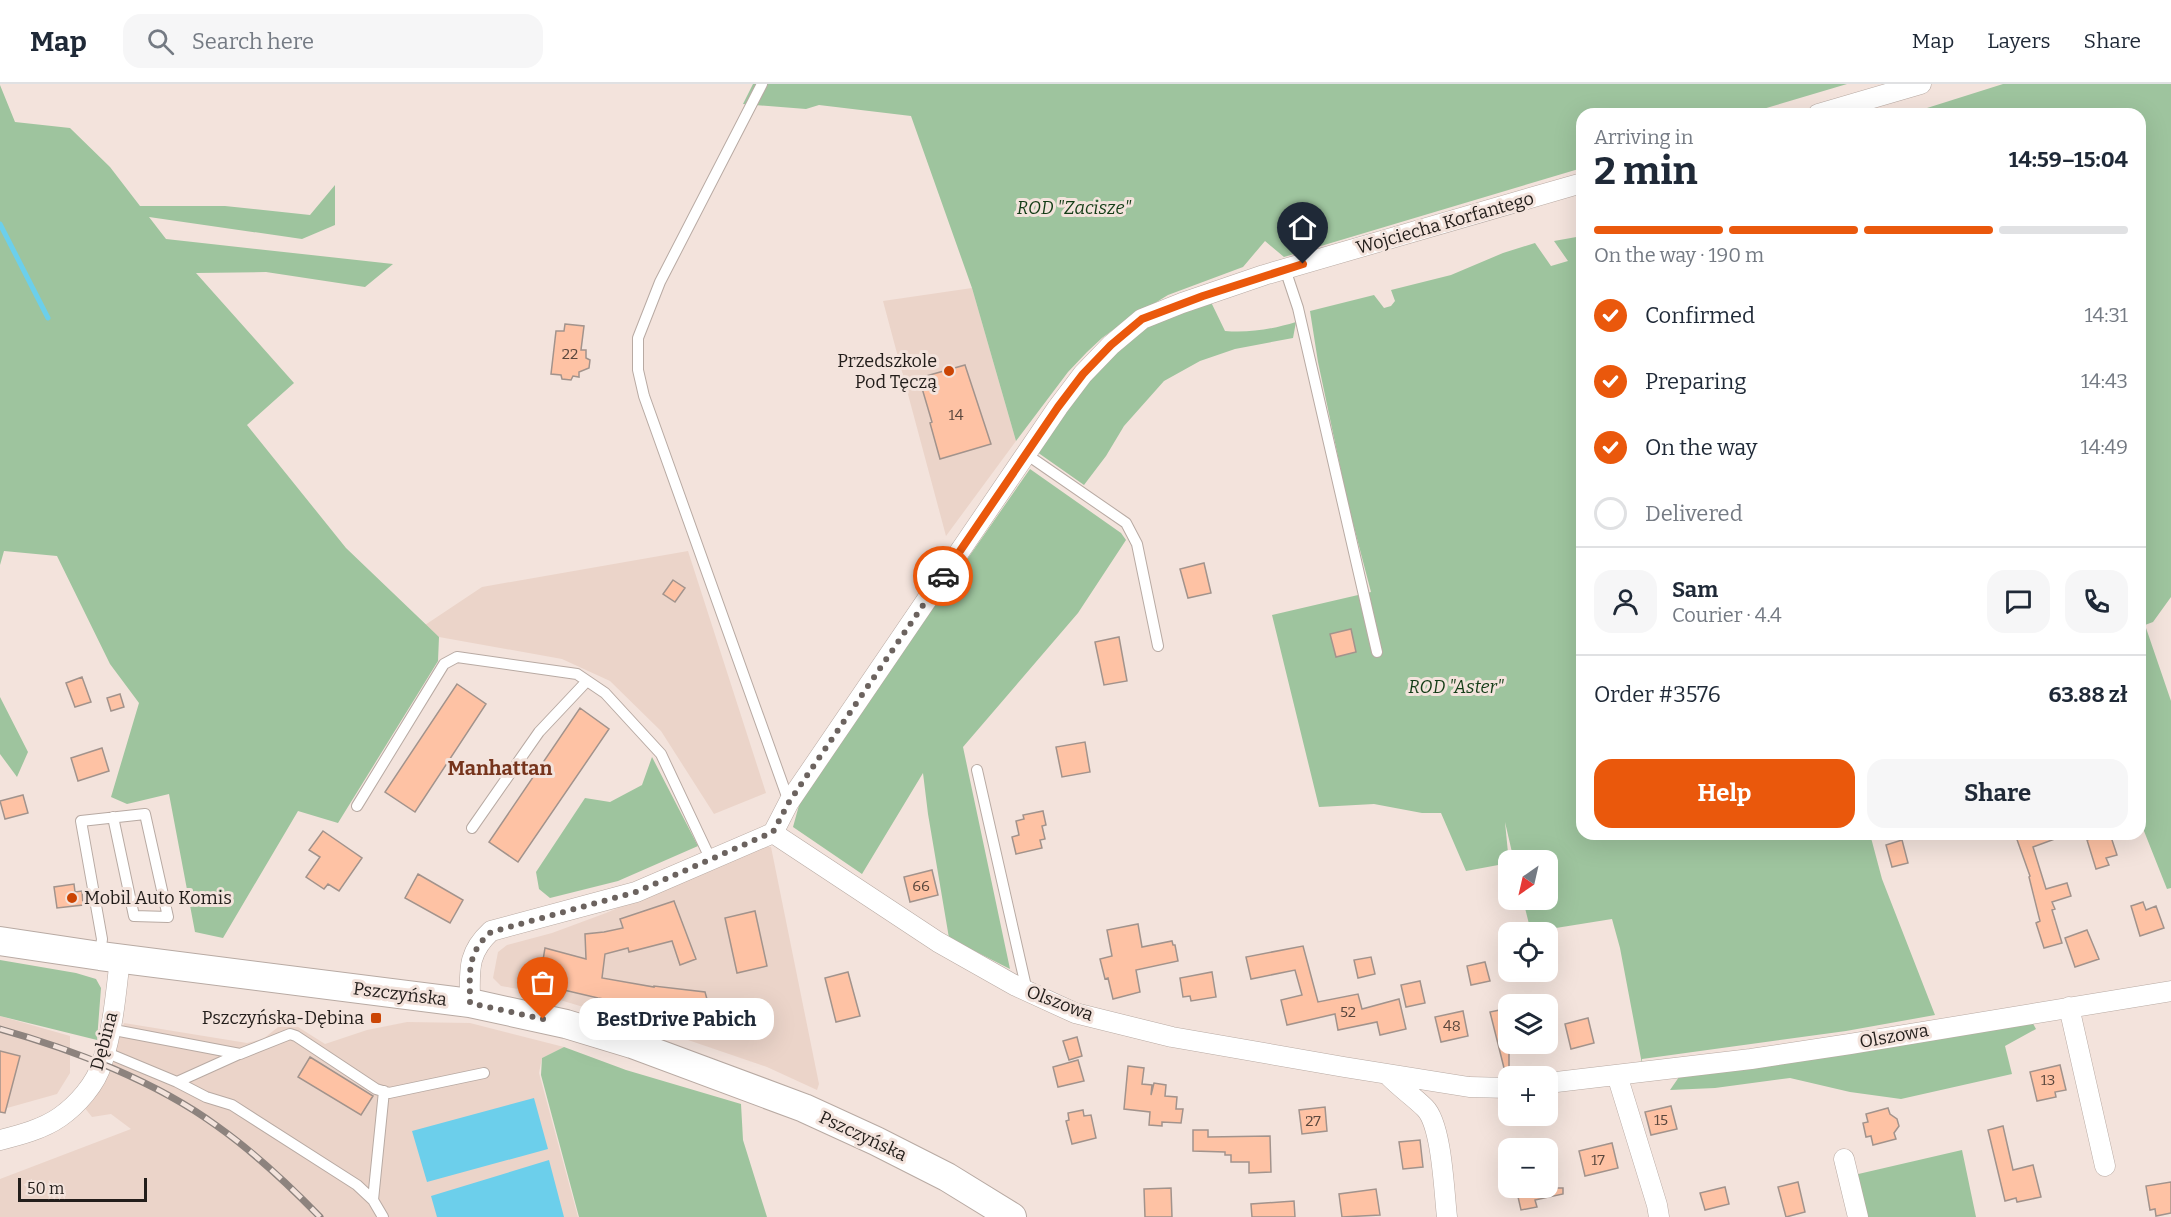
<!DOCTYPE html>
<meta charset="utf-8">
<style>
:root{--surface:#fff;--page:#f6f6f7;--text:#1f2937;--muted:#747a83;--line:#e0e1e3;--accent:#ea580c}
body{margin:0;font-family:Bitter,serif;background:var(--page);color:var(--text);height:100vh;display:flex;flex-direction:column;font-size:22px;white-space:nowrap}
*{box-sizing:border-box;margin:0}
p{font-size:20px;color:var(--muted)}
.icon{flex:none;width:33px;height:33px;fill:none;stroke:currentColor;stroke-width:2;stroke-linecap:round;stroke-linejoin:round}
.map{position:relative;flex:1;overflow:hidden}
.sheet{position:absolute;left:1576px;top:24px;width:570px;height:732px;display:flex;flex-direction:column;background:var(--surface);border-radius:18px;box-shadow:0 6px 24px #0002}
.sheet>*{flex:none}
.needle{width:39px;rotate:214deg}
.buttons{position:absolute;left:1498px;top:766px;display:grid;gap:12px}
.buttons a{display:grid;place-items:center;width:60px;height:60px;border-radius:12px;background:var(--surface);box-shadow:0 6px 24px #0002;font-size:30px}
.scale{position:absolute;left:18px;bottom:15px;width:129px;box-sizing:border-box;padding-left:6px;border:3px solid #231e1b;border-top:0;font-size:16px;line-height:21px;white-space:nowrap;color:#231e1b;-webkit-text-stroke:4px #f3e3dc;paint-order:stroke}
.pin{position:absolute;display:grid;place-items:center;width:51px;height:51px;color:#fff;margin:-62px -26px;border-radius:50% 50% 50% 0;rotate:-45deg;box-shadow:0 0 6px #0007}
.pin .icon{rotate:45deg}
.courier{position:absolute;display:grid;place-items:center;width:60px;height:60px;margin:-30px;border:4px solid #ea580c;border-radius:50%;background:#fff;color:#222;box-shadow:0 2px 8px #0007}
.bubble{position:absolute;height:42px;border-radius:18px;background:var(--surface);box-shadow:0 6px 24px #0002;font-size:20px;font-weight:700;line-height:42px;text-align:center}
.head em{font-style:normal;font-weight:700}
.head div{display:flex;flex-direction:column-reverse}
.head{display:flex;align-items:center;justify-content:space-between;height:102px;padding:0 18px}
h1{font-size:39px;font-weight:700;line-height:45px}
.bar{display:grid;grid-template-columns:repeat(4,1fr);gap:9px 6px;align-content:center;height:72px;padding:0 18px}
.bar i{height:8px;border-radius:4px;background:var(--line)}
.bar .on{background:var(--accent)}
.bar p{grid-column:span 4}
.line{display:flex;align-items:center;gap:15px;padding:0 18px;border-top:2px solid var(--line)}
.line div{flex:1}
.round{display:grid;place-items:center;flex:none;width:63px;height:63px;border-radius:18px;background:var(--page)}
ol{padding:0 18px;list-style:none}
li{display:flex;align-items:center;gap:18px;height:66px}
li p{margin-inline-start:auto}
li .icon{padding:6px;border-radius:50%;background:var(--accent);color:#fff;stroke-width:4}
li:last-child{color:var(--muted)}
li i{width:33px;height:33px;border:3px solid var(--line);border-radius:50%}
.primary-button{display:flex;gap:12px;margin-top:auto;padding:12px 18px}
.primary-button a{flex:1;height:69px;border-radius:18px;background:var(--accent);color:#fff;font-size:24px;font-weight:700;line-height:69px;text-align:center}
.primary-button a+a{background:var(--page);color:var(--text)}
header{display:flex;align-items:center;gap:36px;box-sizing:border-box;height:84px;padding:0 30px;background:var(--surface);border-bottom:2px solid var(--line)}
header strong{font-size:28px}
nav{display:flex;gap:33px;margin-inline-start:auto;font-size:21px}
.search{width:420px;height:54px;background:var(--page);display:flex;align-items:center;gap:15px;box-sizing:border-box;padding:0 21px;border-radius:18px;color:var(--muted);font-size:22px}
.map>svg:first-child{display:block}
</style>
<header>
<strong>Map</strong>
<div class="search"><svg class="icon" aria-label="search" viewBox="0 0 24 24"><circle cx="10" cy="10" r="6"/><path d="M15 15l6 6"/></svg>Search here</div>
<nav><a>Map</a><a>Layers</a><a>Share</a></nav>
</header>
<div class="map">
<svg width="2171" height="1133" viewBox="0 0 2171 1133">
<rect width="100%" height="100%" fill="#f3e3dc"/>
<path fill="#ebd4c9" d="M972 204 1016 357 946 452 883 217Z
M688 467 766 709 714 730 661 647 610 597 562 575 439 553 425 541 482 503Z
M762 763H771L819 1000 817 1006 767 983 650 943 530 907 501 902 493 894 498 868 507 861 552 849 606 829Z
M0 932 70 952V989L57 1010 0 1026Z
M287 936 325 960 367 946 407 938 470 939 564 963 542 974 539 989 578 1133H0V1095L131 1045 111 1030 92 1033 84 1023 107 993 124 939 247 959 263 955Z"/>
<path fill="#9ec49e" d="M753 0H1847L1746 30H1582V84L1284 173 1265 157 1243 183 1168 211 1124 238 1102 254 1087 268 1068 288 1016 357 972 204 911 32 819 21 806 25 743 20Z
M2003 0H2171V513L2153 538 2145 541 2171 617V804L2167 805 2140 737V30H1908Z
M0 1 15 38 70 44 110 83 140 122H225L310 131 335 101V141L302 155 149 133 166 155 393 180 365 203 266 188 196 189 294 299 247 341 346 464 439 553 438 577 338 739 298 727 223 854 195 848 169 710 127 720 111 713 139 619 110 580 57 472 4 467 0 481Z
M1582 152V750H1870L1882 795 1935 931 1846 947 1642 975V980L1620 864 1612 835 1531 848 1523 816H1548V777H1514L1505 738 1509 779 1466 787 1441 729H1422L1374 720 1319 723 1272 531 1371 508 1348 420 1318 278 1310 227 1374 211 1384 224 1391 222 1395 217 1391 206 1451 191 1503 169 1535 159 1551 182 1568 177 1554 157Z
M1210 216 1225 247C1250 249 1273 245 1296 238L1293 254 1235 265 1200 277 1164 297 1124 342 1106 372 1084 401 1037 368 1088 297 1140 245Z
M1030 385 1121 449 1126 456 1078 529 963 663 1010 885 949 854 928 730 923 689 862 790 793 743 801 714Z
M0 613 28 668 17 693 0 670Z
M652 673 698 762 618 797 550 814 539 805 536 788 585 714 610 718 642 701Z
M0 876 76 889 96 895 101 904 97 956 0 932Z
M2030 934 2036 945 2005 962 2012 990 1901 1015 1850 1008 1790 994 1715 1004 1670 1006 1679 993Z
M564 963 626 986 741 1020 743 1056 767 1133H579L541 991 542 974Z
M1962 1066 1976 1133H1864L1854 1091Z"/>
<path fill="#6ccfeb" d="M534 1014 548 1065 427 1098 412 1047Z
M549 1076 564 1133H437L431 1112Z"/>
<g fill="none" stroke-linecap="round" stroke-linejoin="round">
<path stroke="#6ccfeb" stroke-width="5" d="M0 140 48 234"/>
</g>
<path fill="#fec2a4" stroke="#a2938c" stroke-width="1.5" d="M565 240 584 242 581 266H586V274L590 276 589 284 579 288V293L573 292 571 296 562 295 561 291 551 290 556 247H564Z
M965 281 991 360 940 375 930 339 932 338 919 294Z
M1204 479 1211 509 1188 514 1180 485Z
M673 496 685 504 675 518 663 510Z
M1351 545 1356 568 1336 573 1330 550Z
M1119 553 1127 597 1104 601 1095 558Z
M82 593 91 618 75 623 66 599Z
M457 600 486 620 415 728 385 708Z
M120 610 124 623 111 627 107 614Z
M580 624 609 645 518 778 489 758Z
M1085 658 1090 688 1062 693 1056 663Z
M102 664 109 687 78 697 71 674Z
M23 711 28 729 5 735 0 717Z
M1043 727 1046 741 1042 742 1045 755 1040 756 1042 764 1016 770 1012 753 1019 751 1016 737 1024 735 1023 731Z
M323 747 362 774 339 807 328 800 324 805 306 793 320 773 309 766Z
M2015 750H2063V752L2033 763 2046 805 2067 799 2071 812 2052 818 2055 825 2052 826 2062 859 2044 864 2036 839 2040 837 2029 793 2030 792Z
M2106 750H2110L2117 771 2106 774 2109 781 2096 785 2087 756Z
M1902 756 1908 779 1892 783 1886 761Z
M932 786 938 811 910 818 904 793Z
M418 790 463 816 450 839 405 814Z
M74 800 75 808 82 807 83 821 57 824 54 803Z
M674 817 696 875 680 881 672 857 629 868 628 864 605 870 602 894 654 903V902L705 908 710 926H653V924L598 914 538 900 539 896 526 892 529 879 542 882 545 864 586 875 585 850 604 848 623 844 620 835Z
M2143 818 2146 826 2156 822 2164 844 2140 852 2131 822Z
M755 827 767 882 737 889 725 834Z
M1138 840 1142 863 1172 857 1173 861H1175L1178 877 1136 886 1140 908 1113 915 1108 894 1105 895 1100 875 1112 872 1107 846Z
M2087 846 2099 875 2075 883 2065 854Z
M1303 862 1318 918 1358 910 1362 925 1399 915 1406 945 1380 951 1377 938 1338 946 1335 930 1287 941 1281 916 1302 911 1295 886 1251 895 1246 873Z
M1371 873 1375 890 1358 894 1354 876Z
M1485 878 1490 897 1471 901 1467 882Z
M848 888 860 932 836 938 825 894Z
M1212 888 1216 913 1191 917 1190 912 1183 913 1180 894Z
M1420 897 1425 919 1406 923 1401 901Z
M1509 924V984H1504L1490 928Z
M1463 927 1468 952 1441 958 1435 933Z
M1588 934 1594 959 1571 965 1565 940Z
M1077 953 1082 972 1069 976 1063 957Z
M0 967 20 972 5 1029 0 1028Z
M310 973 373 1012 361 1031 298 993Z
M1078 976 1084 997 1058 1003 1053 983Z
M2060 981 2066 1006 2055 1008 2056 1013 2037 1017 2030 988Z
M1128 982 1144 984 1142 1000 1152 1001 1151 1011 1154 999 1166 1001 1165 1012 1177 1013 1176 1025H1183L1181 1039 1162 1038V1042L1149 1041 1150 1028 1124 1025Z
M1671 1022 1677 1045 1651 1051 1645 1028Z
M1325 1023 1327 1047 1302 1050 1299 1026Z
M1888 1024 1890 1030 1897 1035 1899 1042 1894 1049 1896 1055 1873 1061 1871 1052 1866 1053 1863 1039 1868 1038 1866 1030Z
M1083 1026 1084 1032 1091 1031 1096 1054 1072 1060 1066 1037 1069 1036 1068 1029Z
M2003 1042 2013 1086 2033 1081 2041 1113 2017 1118 2016 1114 2005 1117 1988 1046Z
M1193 1046H1208V1053L1270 1052 1271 1088 1249 1089V1078H1231V1071H1225V1068L1193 1067Z
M1420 1056 1423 1083 1403 1085 1399 1058Z
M1612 1059 1618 1084 1585 1092 1579 1067Z
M1798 1098 1805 1128 1786 1133 1778 1103Z
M2171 1098V1129L2156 1132 2155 1125 2150 1126 2146 1102Z
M1725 1103 1729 1120 1705 1126 1700 1109Z
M1171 1104 1172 1133H1145L1144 1105Z
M1516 1104H1563V1110L1535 1116 1537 1123 1521 1126Z
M1376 1105 1380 1131 1342 1133 1339 1110Z
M1294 1117 1295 1133H1252L1251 1120Z"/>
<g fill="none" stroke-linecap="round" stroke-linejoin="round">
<defs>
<path id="service" d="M762 0 660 198 638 254V286L644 312 789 718
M1285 185 1298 224 1377 568
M1026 370 1126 439 1137 460 1158 562
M977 686 1027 907
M357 722 444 580 457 573 577 590 605 609 661 670 710 774
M472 744 539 648 587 597
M100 870 102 855 81 737 145 730 168 833 134 832 113 733
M109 945 240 970 290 950 296 952 376 1005 389 1009 484 989
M105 968 177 998 239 970
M177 998 206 1013 232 1021 357 1101 373 1116 383 1133
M373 1116 384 1007"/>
<path id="minor" d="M1818 30 1921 0
M773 749 938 858 1016 902 1075 929 1172 953 1344 983 1469 1003 1509 1004
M470 919C470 888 466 870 491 847L636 808 773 749 789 718 1058 323 1083 290 1111 261 1142 235 1182 219 1264 191 1582 99
M2069 923 2105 1082
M1387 990C1399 1003 1413 1012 1425 1024 1442 1041 1444 1108 1447 1133
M1617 991 1657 1121 1659 1133
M1548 999 1751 975 1850 960 2171 907
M0 1056C20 1051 43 1045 60 1033 77 1021 96 1000 102 979 113 946 116 909 120 874
M1844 1075 1858 1133"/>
<path id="secondary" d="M0 857 100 872 470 919 566 940 632 960 804 1024 876 1057 947 1093 1012 1133"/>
</defs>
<use href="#service" stroke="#b8aaa3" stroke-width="12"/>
<use href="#minor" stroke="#b8aaa3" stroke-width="21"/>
<use href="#secondary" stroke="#b8aaa3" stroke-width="30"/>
<use href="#service" stroke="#fff" stroke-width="10"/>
<use href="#minor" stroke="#fff" stroke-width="20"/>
<use href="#secondary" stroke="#fff" stroke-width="28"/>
<defs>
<path id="rail" d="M0 945C72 965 157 998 217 1042 255 1069 288 1100 320 1133"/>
</defs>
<use href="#rail" stroke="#8d837e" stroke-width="7"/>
<use href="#rail" stroke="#f3e3dc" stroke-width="4.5" stroke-dasharray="14" stroke-linecap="butt"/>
</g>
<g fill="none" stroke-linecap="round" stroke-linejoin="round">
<path stroke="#6c635f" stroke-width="6" stroke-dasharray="0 10.8" d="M543 935 470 919C470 888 466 870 491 848L636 808 773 748 789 718 943 492"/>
<path stroke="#ea580c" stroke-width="8" d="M943 492 1058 323 1083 290 1111 261 1142 235 1203 212 1303 180"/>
</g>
<g fill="#cb4504" stroke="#f3e3dc" stroke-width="2">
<circle cx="949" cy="287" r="6"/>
<circle cx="72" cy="814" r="6"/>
<rect x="370" y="928" width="12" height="12" rx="3"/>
</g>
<g text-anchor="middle" stroke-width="6" stroke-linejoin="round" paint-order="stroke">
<g font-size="15" fill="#5a473d">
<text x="570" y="275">22</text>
<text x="956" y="336">14</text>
<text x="921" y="807">66</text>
<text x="1348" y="933">52</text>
<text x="1452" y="947">48</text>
<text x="2048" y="1001">13</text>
<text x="1661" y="1041">15</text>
<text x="1313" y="1042">27</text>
<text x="1598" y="1081">17</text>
</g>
<g font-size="18" font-style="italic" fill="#133c16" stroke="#f3e3dc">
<text x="1074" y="130">ROD "Zacisze"</text>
<text x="1456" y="609">ROD "Aster"</text>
</g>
<g font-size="18" fill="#231e1b" stroke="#f3e3dc">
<text transform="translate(1445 139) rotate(-16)" y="6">Wojciecha Korfantego</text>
<text transform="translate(400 910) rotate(7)" y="6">Pszczyńska</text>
<text transform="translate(1060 919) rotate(21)" y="6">Olszowa</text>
<text transform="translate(1894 952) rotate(-10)" y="6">Olszowa</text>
<text transform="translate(104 957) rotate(-75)" y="6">Dębina</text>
<text transform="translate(863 1052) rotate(25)" y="6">Pszczyńska</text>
</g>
<g font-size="18" fill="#231e1b" stroke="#f3e3dc" text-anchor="end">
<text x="937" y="283">Przedszkole<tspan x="937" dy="21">Pod Tęczą</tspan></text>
<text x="84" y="820" text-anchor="start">Mobil Auto Komis</text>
<text x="364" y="940">Pszczyńska-Dębina</text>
</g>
<g font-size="20" font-weight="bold" fill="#76341c" stroke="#f3e3dc">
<text x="500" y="691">Manhattan</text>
</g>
</g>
</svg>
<div class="buttons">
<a><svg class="needle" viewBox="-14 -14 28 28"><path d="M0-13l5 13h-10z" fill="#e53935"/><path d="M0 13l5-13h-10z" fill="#747a83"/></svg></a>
<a><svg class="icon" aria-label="locate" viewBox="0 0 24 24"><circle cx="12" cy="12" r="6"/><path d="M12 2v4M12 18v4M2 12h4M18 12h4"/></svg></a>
<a><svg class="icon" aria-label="layers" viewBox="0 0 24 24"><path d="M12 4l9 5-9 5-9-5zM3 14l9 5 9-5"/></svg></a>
<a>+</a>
<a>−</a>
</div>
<div class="scale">50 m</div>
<div class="pin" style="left:543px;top:935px;background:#ea580c"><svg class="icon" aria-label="bag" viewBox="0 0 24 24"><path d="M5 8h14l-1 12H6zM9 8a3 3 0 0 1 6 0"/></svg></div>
<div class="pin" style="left:1303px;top:180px;background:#1f2937"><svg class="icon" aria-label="home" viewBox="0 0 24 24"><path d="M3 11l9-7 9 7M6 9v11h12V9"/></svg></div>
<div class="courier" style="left:943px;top:492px"><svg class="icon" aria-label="car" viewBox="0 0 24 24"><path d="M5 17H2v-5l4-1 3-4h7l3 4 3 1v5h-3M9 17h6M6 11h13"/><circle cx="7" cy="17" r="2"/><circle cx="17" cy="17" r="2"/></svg></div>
<div class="bubble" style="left:579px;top:914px;width:195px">BestDrive Pabich</div>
<section class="sheet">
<div class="head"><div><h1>2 min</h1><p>Arriving in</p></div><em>14:59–15:04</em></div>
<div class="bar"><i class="on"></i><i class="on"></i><i class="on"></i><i></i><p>On the way · 190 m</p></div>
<ol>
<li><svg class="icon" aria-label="check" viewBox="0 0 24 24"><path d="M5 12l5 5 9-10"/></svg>Confirmed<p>14:31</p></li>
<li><svg class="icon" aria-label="check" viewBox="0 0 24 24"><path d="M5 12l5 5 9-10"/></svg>Preparing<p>14:43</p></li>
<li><svg class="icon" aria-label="check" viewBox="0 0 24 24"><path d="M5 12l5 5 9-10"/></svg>On the way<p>14:49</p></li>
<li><i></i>Delivered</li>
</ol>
<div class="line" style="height:108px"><a class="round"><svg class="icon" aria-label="person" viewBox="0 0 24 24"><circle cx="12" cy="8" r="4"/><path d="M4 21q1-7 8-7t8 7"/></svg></a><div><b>Sam</b><p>Courier · 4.4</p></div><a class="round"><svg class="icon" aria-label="chat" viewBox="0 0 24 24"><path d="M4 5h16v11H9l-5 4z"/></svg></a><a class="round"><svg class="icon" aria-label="phone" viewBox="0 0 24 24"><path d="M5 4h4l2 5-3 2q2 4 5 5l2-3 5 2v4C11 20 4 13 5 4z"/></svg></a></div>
<div class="line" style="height:78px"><div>Order #3576</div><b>63.88 zł</b></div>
<div class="primary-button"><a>Help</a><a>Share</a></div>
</section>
</div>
